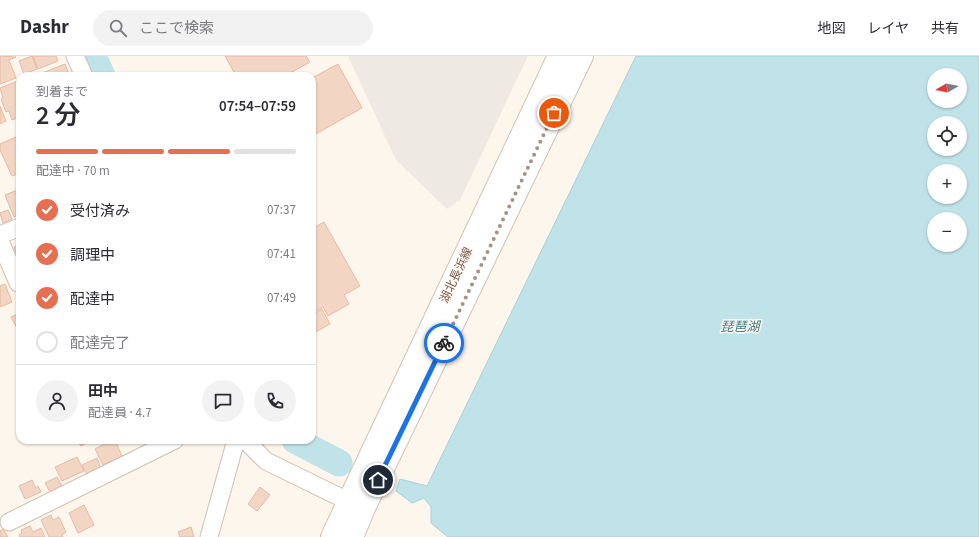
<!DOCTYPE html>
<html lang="ja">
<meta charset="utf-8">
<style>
:root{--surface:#fff;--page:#f2f2f3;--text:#2b2b33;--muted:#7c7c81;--line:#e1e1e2;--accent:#e76f51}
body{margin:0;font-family:"Source Sans 3","Noto Sans JP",sans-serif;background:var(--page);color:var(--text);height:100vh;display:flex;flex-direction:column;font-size:15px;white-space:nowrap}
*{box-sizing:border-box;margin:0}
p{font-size:13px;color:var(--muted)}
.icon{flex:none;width:22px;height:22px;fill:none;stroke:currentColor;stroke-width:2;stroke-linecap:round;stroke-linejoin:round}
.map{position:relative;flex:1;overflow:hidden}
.panel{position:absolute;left:16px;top:16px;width:300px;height:372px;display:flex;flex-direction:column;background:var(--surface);border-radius:12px;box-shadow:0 1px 3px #0004}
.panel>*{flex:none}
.needle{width:26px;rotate:260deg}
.buttons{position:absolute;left:927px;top:12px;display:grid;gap:8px}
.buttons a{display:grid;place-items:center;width:40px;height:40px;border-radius:50%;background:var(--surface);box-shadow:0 1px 3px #0004;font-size:20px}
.pin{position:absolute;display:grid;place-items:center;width:34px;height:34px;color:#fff;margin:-17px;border:2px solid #fff;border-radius:50%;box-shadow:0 1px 4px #0007}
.courier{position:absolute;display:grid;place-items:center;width:40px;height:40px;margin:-20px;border:3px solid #1a73e8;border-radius:50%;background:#fff;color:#222;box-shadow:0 1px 5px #0007}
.headline em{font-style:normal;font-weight:600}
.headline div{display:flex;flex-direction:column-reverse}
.headline{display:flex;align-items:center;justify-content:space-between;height:68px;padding:0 20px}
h1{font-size:26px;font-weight:600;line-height:30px}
.bar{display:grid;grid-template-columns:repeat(4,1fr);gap:6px 4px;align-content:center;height:48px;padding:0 20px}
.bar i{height:5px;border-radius:3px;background:var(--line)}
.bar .selected{background:var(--accent)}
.bar p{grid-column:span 4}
.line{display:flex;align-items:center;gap:10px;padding:0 20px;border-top:1px solid var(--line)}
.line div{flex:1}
.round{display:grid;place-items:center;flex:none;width:42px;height:42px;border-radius:21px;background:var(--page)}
ol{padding:0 20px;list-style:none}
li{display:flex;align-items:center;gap:12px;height:44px}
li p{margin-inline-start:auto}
li .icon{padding:4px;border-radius:50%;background:var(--accent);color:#fff;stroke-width:4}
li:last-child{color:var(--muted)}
li i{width:22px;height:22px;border:2px solid var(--line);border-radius:50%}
header{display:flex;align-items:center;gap:24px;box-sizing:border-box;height:56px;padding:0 20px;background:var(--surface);border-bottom:1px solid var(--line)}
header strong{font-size:19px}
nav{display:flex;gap:22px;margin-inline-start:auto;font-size:14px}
.search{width:280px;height:36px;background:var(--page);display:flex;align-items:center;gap:10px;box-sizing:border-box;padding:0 14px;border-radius:22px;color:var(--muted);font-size:15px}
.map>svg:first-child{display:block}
</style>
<header>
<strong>Dashr</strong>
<div class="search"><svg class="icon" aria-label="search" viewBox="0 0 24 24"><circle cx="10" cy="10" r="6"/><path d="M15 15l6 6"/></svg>ここで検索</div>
<nav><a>地図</a><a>レイヤ</a><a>共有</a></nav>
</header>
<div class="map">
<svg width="979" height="481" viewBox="0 0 979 481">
<rect width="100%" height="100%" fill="#fdf6ec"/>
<path fill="#efe9e4" d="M348 0H528L460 144 447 153 396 104Z"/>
<path fill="#bfe3e8" stroke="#a5d3da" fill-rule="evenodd" d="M636 0H979V481H448L431 467V451L424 442 412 447 396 435 400 423 427 430ZM934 19H960V45H934ZM934 67H960V93H934ZM934 115H960V141H934ZM934 163H960V189H934Z"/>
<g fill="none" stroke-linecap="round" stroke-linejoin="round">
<path stroke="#bfe3e8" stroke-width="27" d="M93 0 102 20
M295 384 339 407"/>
</g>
<path fill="#f3d5c3" stroke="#e6bba3" d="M0 0 16 1 9 4 16 22 0 28Z
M32 0 37 13 24 18 19 5Z
M33 0H56L58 5 38 13Z
M225 0H306L310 6 285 20H236Z
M65 8 70 20H43L42 17Z
M338 8 362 52 312 80V22Z
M20 24V61L12 64 9 55 6 56 1 43 3 42 0 32Z
M0 50 6 65 0 68Z
M16 81 20 90V117L12 120 0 94V88Z
M20 133V158L14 161 5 139Z
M8 154 12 163 3 167 0 157Z
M324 166 360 230 344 239 349 248 328 260 323 251 312 257V173Z
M20 188V206L14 191Z
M5 228 12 246 0 251V230Z
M322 253 330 268 312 278V259Z
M20 257V278L11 261Z
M76 384H92L81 390Z
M113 384H115L122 400 103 409 95 393Z
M77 401 84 415 62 425 55 411Z
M97 402 101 412 87 419 82 409Z
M57 421 62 430 50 436 45 427Z
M32 424 36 432 38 430 41 436 25 443 19 430Z
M260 431 270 439 257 455 248 448Z
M84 449 94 469 78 477 69 457Z
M51 459 53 464 59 461 66 476 62 479 63 481H49L41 464Z
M30 470 33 476 41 472 45 481H20L19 479 22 477 21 474Z
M191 471 194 481H180L178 476Z
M3 473 8 481H0V475Z"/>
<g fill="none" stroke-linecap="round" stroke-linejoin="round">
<defs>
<path id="street" d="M75 0 84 20
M0 179 20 171
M0 185 18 227
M245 384 266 405 360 451
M9 466 175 384
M209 481 236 384"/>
<path id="secondary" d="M332 481 559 0
M352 481 364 452 582 0"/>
</defs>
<use href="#street" stroke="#d1beb0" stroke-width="19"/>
<use href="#secondary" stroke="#d6c0b0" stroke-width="24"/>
<use href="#street" stroke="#fff" stroke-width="17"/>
<use href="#secondary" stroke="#fff" stroke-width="22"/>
</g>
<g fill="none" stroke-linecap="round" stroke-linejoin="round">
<path stroke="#a89285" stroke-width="4" stroke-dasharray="0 7.2" d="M444 287 554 57"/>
<path stroke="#1a73e8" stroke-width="5" d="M378 424 444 287"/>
</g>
<g text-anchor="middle" stroke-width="3" stroke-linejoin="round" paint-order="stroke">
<g font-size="12" fill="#7a5c4d" stroke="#fffaf3">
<text transform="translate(456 219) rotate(-65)" y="4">湖北長浜線</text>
</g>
<g font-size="13" font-style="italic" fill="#437c86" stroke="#fffaf3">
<text x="740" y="275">琵琶湖</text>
</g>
</g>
</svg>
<div class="buttons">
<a><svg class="needle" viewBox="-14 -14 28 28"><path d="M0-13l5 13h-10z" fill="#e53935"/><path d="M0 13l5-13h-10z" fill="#7c7c81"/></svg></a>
<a><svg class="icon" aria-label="locate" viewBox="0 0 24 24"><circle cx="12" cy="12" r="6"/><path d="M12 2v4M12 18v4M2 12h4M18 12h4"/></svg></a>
<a>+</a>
<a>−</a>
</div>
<div class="pin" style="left:554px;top:57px;background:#ea580c"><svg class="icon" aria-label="bag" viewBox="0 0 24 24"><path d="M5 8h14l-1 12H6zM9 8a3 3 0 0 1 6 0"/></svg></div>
<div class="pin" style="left:378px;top:424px;background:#1f2937"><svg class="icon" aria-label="home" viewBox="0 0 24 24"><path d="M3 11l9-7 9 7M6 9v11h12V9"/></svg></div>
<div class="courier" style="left:444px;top:287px"><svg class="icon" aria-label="bike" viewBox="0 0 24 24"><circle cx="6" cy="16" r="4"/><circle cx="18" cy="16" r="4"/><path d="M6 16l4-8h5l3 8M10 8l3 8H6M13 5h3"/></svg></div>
<section class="panel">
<div class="headline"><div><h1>2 分</h1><p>到着まで</p></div><em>07:54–07:59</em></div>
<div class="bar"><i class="selected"></i><i class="selected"></i><i class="selected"></i><i></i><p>配達中 · 70 m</p></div>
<ol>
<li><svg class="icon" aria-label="check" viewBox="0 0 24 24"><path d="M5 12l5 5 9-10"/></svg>受付済み<p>07:37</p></li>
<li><svg class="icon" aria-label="check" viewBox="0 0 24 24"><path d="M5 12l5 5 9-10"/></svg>調理中<p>07:41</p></li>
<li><svg class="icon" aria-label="check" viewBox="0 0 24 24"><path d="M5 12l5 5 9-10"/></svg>配達中<p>07:49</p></li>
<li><i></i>配達完了</li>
</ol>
<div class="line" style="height:72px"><a class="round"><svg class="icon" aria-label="person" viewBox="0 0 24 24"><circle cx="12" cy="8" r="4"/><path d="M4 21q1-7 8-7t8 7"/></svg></a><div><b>田中</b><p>配達員 · 4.7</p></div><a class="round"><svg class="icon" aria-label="chat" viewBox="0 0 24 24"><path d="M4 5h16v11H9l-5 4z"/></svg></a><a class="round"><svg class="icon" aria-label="phone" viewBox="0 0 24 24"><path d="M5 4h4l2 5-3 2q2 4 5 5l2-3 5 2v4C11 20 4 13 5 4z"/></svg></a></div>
</section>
</div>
